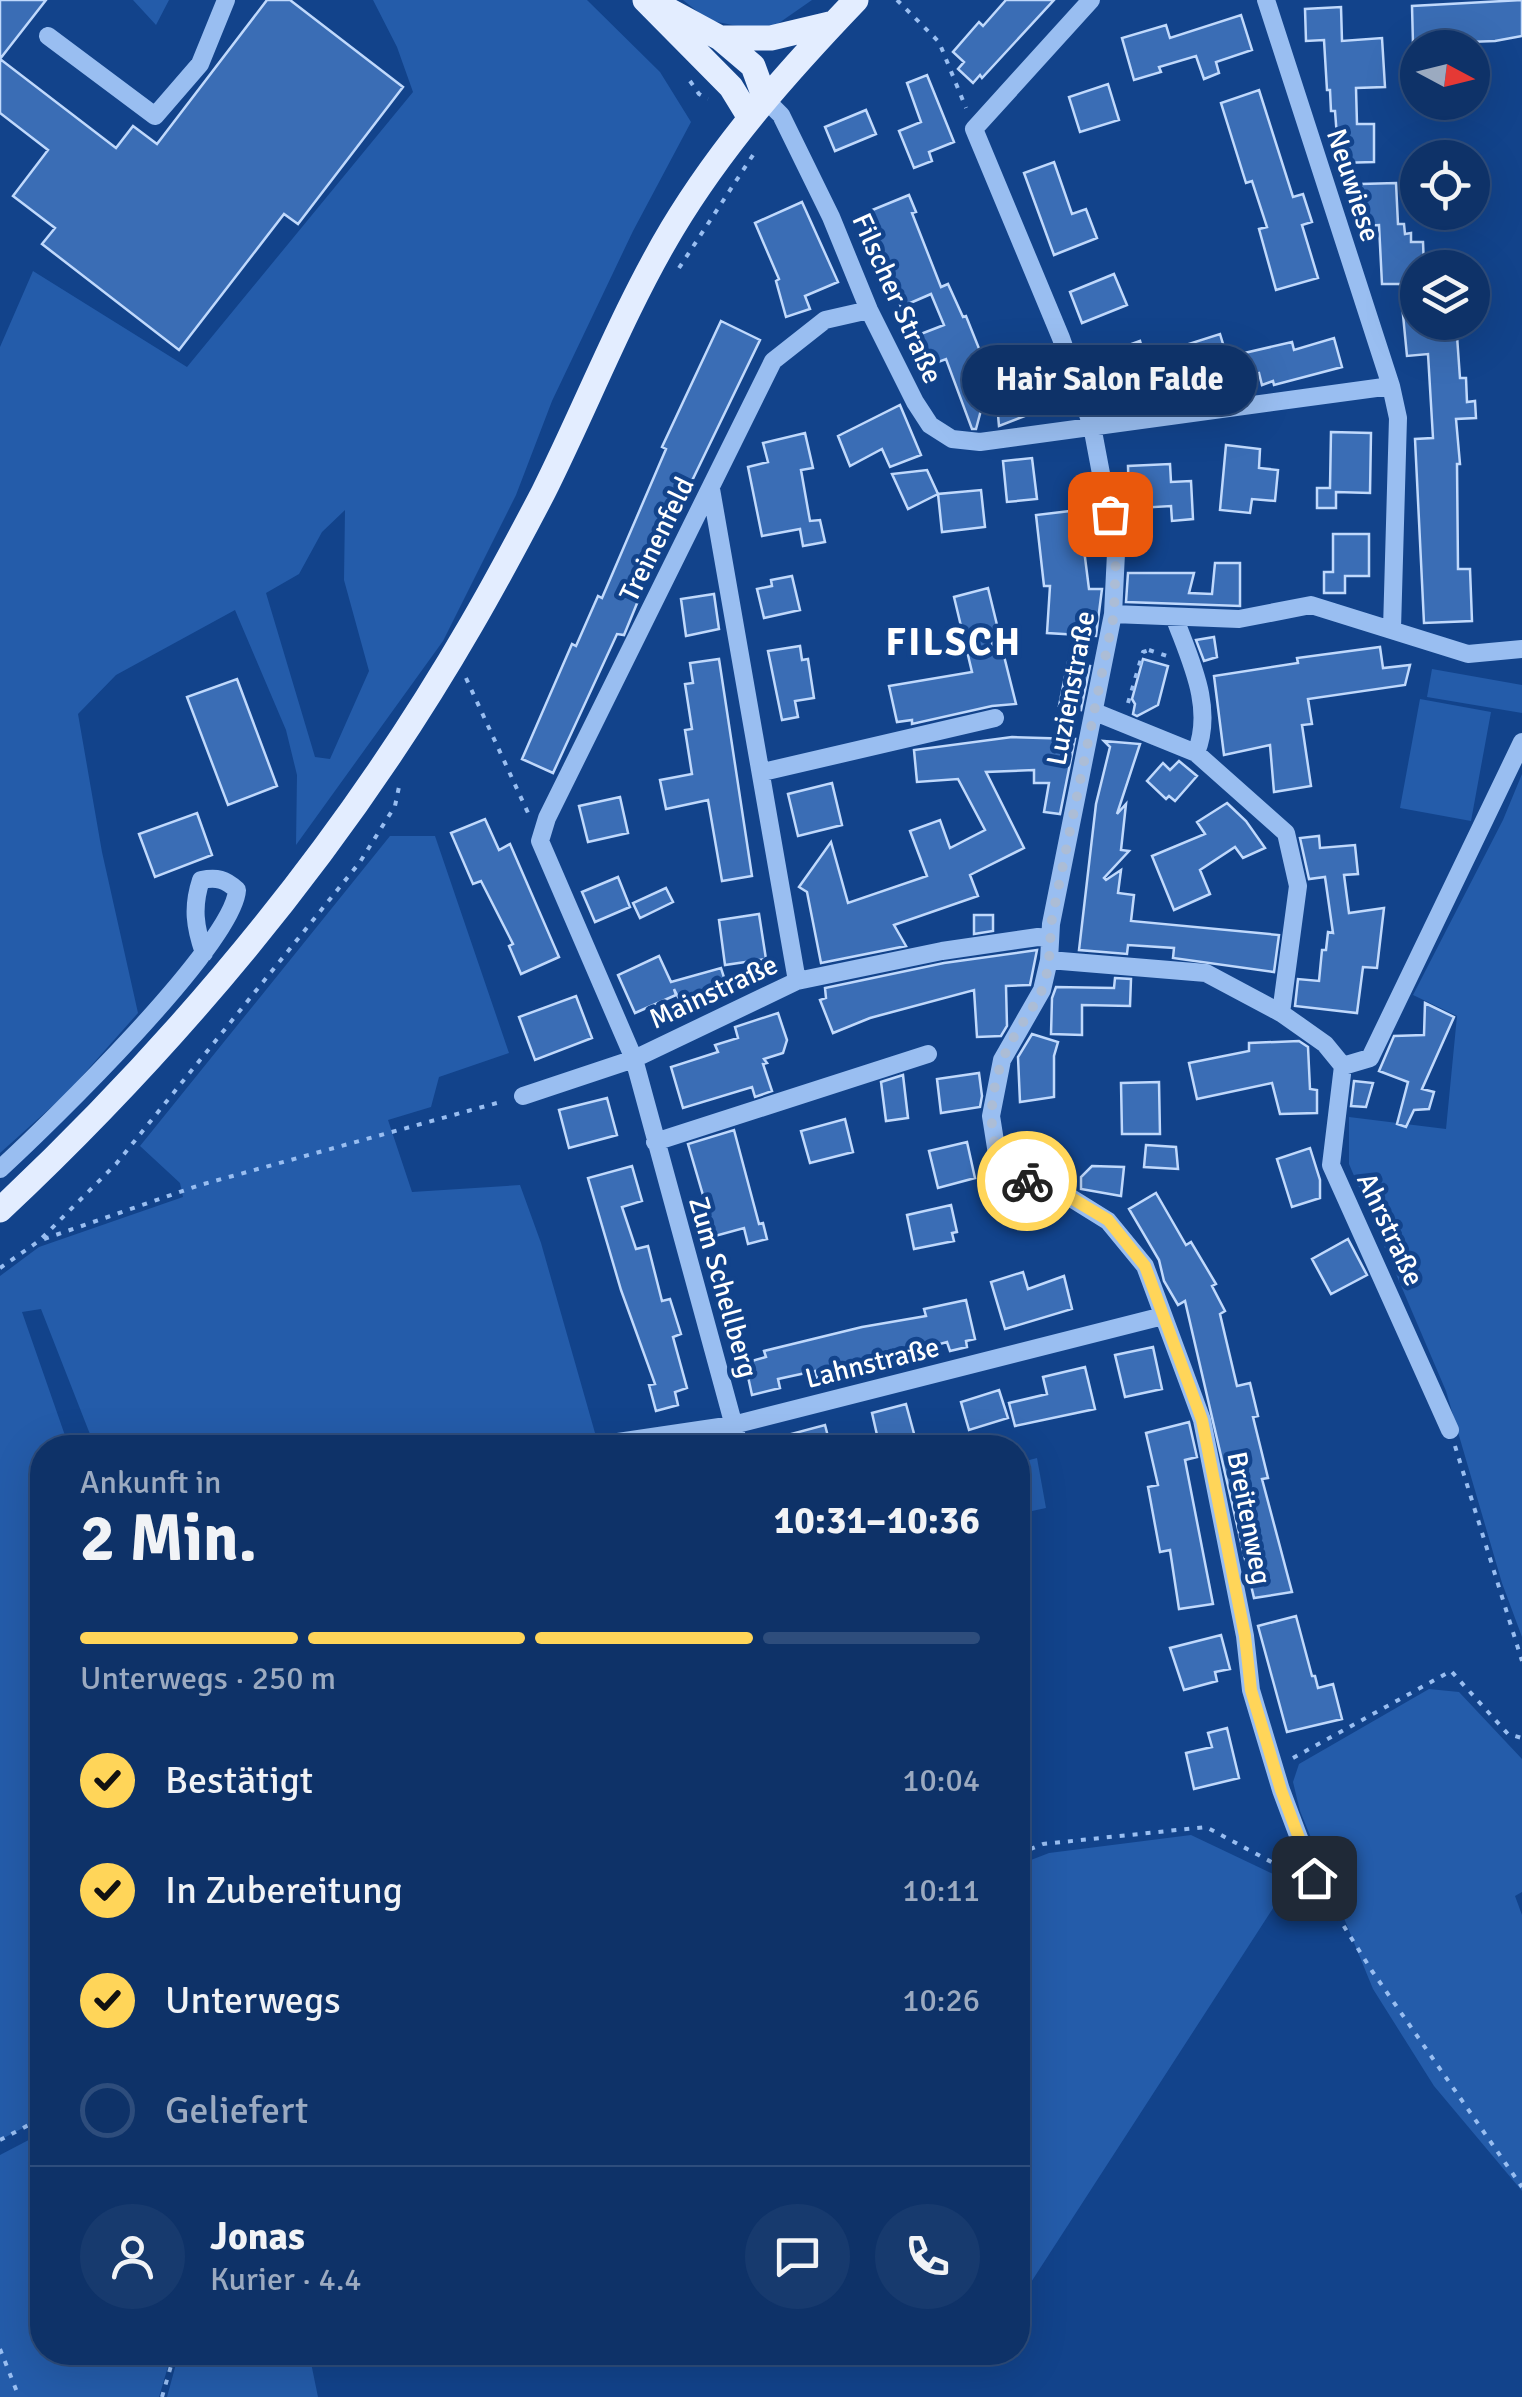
<!DOCTYPE html>
<html lang="de">
<meta charset="utf-8">
<style>
:root{--surface:#0e3268;--page:#173a6e;--text:#f1f3f6;--muted:#9baac0;--line:#2e4d7c;--accent:#ffd559}
body{margin:0;font-family:Signika,sans-serif;background:var(--page);color:var(--text);height:100vh;display:flex;flex-direction:column;font-size:38px;white-space:nowrap}
*{box-sizing:border-box;margin:0}
p{font-size:32px;color:var(--muted)}
.icon{flex:none;width:55px;height:55px;fill:none;stroke:currentColor;stroke-width:2;stroke-linecap:round;stroke-linejoin:round}
.map{position:relative;flex:1;overflow:hidden}
.panel{position:absolute;left:30px;top:1435px;width:1000px;height:930px;display:flex;flex-direction:column;background:var(--surface);border-radius:40px;box-shadow:0 10px 40px #0002,0 0 0 2px var(--line)}
.panel>*{flex:none}
.needle{width:65px;rotate:97deg}
.controls{position:absolute;left:1400px;top:30px;display:grid;gap:20px}
.controls a{display:grid;place-items:center;width:90px;height:90px;border-radius:50%;background:var(--surface);box-shadow:0 10px 40px #0002,0 0 0 2px var(--line);font-size:50px}
.pin{position:absolute;display:grid;place-items:center;width:85px;height:85px;color:#fff;margin:-42px;border-radius:20px;box-shadow:0 5px 15px #0006}
.courier{position:absolute;display:grid;place-items:center;width:100px;height:100px;margin:-50px;border:8px solid #ffd559;border-radius:50%;background:#fff;color:#222;box-shadow:0 2px 12px #0007}
.bubble{position:absolute;height:70px;border-radius:35px;background:var(--surface);box-shadow:0 10px 40px #0002,0 0 0 2px var(--line);font-size:32px;font-weight:800;line-height:70px;text-align:center}
.head em{font-style:normal;font-weight:800}
.head div{display:flex;flex-direction:column-reverse}
.head{display:flex;align-items:center;justify-content:space-between;height:170px;padding:0 50px}
h1{font-size:65px;font-weight:800;line-height:75px}
.bar{display:grid;grid-template-columns:repeat(4,1fr);gap:15px 10px;align-content:center;height:120px;padding:0 50px}
.bar i{height:12px;border-radius:8px;background:var(--line)}
.bar .current{background:var(--accent)}
.bar p{grid-column:span 4}
.line{display:flex;align-items:center;gap:25px;padding:0 50px;border-top:2px solid var(--line)}
.line div{flex:1}
.round{display:grid;place-items:center;flex:none;width:105px;height:105px;border-radius:52px;background:var(--page)}
ol{padding:0 50px;list-style:none}
li{display:flex;align-items:center;gap:30px;height:110px}
li p{margin-inline-start:auto}
li .icon{padding:10px;border-radius:50%;background:var(--accent);color:#111;stroke-width:4}
li:last-child{color:var(--muted)}
li i{width:55px;height:55px;border:5px solid var(--line);border-radius:50%}
.map>svg:first-child{display:block}
</style>
<div class="map">
<svg width="1522" height="2397" viewBox="0 0 1522 2397">
<rect width="100%" height="100%" fill="#12438b"/>
<path fill="#245caa" fill-rule="evenodd" d="M133 0H169L156 25Z
M373 0H587L660 72 691 122 633 231 552 401 516 495 443 641 296 845 297 775 286 730 235 610 116 675 78 714 102 852 138 1013 67 1093 0 1153V347L33 271 187 367 413 92 397 47ZM345 510 344 580 369 671 330 759 315 757 266 593 299 574 322 532Z
M683 0H812L766 32 708 20Z
M1432 669 1522 685V713L1427 697Z
M1420 699 1491 712 1471 821 1400 808Z
M1522 774V1637L1502 1583 1446 1391 1349 1164V1117L1446 1129 1457 1016 1413 995 1503 820Z
M390 836H435L509 1053 439 1077 431 1107 388 1120 412 1192 520 1185 541 1243 599 1447H95L41 1309 22 1312 69 1447 42 1448V2118L0 2140V1276L39 1247 183 1197 180 1183 140 1146Z
M1037 1458 1046 1508 1018 1514V1463Z
M1429 1689 1459 1692 1522 1759V1892L1515 1896 1522 1915V2191L1434 2086 1373 1989 1300 1811 1293 1782 1299 1764Z
M1191 1835 1290 1882 1026 2290 1018 2286V1865L1049 1853Z
M42 2133V2352L172 2353 159 2397H0V2155Z
M179 2353H309L318 2397H167Z"/>
<path fill="#3a6db5" stroke="#c0d9fc" stroke-width="2.5" d="M0 0H46L0 59 116 148 133 126 157 144 267 0H290L403 87 298 224 284 214 179 350 42 244 55 228 13 196 48 150 0 113Z
M1006 0H1054L982 78 980 75 973 83 958 69 964 62 953 52 979 22 983 26Z
M1522 0V36L1495 41 1413 44 1412 6Z
M1341 7 1342 41 1382 38 1385 87 1356 88 1357 124H1374V162L1339 163 1335 111H1331L1330 90H1327L1324 40 1306 41 1305 9Z
M1241 15 1252 50 1216 62 1219 73 1204 79 1196 56 1159 67 1161 72 1134 80 1122 38 1166 25 1170 38Z
M927 75 954 142 929 152 932 161 914 168 899 131 921 122 907 83Z
M1108 84 1119 120 1080 132 1069 97Z
M1259 90 1293 197 1303 194 1312 222 1302 225 1318 278 1276 290 1259 229 1267 227 1252 181 1246 183 1221 103Z
M866 110 876 134 835 151 825 127Z
M1054 162 1072 214 1086 209 1097 238 1054 255 1024 173Z
M1396 183 1398 224H1404L1405 234 1411 233V242H1423L1424 268H1418V322H1456L1460 378H1466L1467 402 1475 401 1476 418 1456 419 1460 464H1457L1458 569H1470L1472 621 1424 623 1415 439 1433 438 1428 354 1407 356 1400 284H1382L1379 225 1363 226 1361 184Z
M909 195 916 212 912 213 941 287 948 284 963 317 966 316 990 376 976 429H972L946 359 925 367 913 337 944 325 931 294 901 307 865 213Z
M802 202 838 282 805 296 810 309 786 317 776 281 779 279 755 223Z
M1114 274 1127 305 1082 323 1070 292Z
M721 321 760 340 661 545 624 635 617 634 553 773 522 759 572 644 576 646 598 596 602 598 666 449 662 447Z
M1220 334 1227 357 1292 342 1294 350 1334 338 1342 367 1274 385 1273 381 1262 385 1259 373 1189 395 1185 383 1157 393 1154 383 1108 399 1093 358 1140 341 1145 358Z
M1020 372 1035 412 999 426 995 381Z
M900 405 921 455 890 467 882 449 850 466 838 436Z
M1331 432 1371 433 1370 493 1336 492V508H1317V488H1330Z
M805 433 813 468 801 470 810 521 820 520 825 542 803 546 800 529 762 536 748 467 768 462 763 443Z
M1226 445 1260 449 1259 468 1278 470 1275 501 1252 499 1250 513 1220 510Z
M1032 458 1037 499 1007 502 1003 461Z
M1170 464 1171 482 1191 481 1193 519 1172 521 1171 506 1138 508V502L1129 503 1128 466Z
M927 470 938 494 908 509 892 474Z
M981 490 985 527 942 532 938 494Z
M1079 510 1089 589H1102L1096 636 1047 633 1050 586H1044L1036 515Z
M1333 534H1369V576H1345V593H1324V572H1333Z
M1215 563H1240V606L1126 602 1128 573H1194L1189 593 1212 594Z
M792 576 800 610 764 618 757 589 772 586 771 580Z
M988 588 998 629H994L992 646 1002 648 1016 704 992 706 912 724V720L897 722 889 686 972 672 954 597Z
M714 594 719 629 686 636 681 599Z
M1214 637 1217 657 1204 661 1196 640Z
M800 646 802 660 808 659 814 698 795 701 798 717 782 720 768 651Z
M1380 647 1383 668 1410 665 1405 685 1308 699 1312 724 1302 725 1311 786 1274 792 1270 745 1224 755 1214 676 1298 663 1297 658Z
M719 659 752 876 722 881 708 800 666 809 660 780 692 774 685 730 692 729 685 684 693 683 690 663Z
M1143 659 1168 666 1158 705 1137 716 1133 714 1135 704 1132 699Z
M1068 662 1090 666 1081 710 1059 706Z
M237 679 277 786 228 805 187 697Z
M1012 737 1075 739 1060 814 1044 812 1049 783H1034V770L986 772 1024 848 970 875 978 896 894 925 906 946 821 963 807 892 799 887 831 842 848 903 927 876 910 831 940 820 950 848 985 830 958 779 917 782 914 750Z
M1104 741 1140 744 1117 814 1126 804 1121 850 1129 851 1104 878 1106 880 1121 870 1118 893 1134 895 1131 921 1279 935 1274 972 1173 958 1174 948 1128 945 1127 954 1079 950 1096 804 1110 747Z
M1179 761 1197 776 1175 801 1169 796 1166 799 1147 781 1163 763 1170 770Z
M832 783 842 825 798 836 788 794Z
M620 797 628 833 588 842 579 806Z
M1227 803 1246 821 1265 848 1243 858 1235 847 1200 870 1210 894 1174 910 1152 856 1205 834 1197 822Z
M197 813 212 855 155 877 139 834Z
M485 819 499 850 510 844 559 957 521 974 509 946 513 944 481 881 473 884 451 833Z
M1319 836 1320 848 1355 845 1358 874 1344 875 1349 913 1384 908 1377 968 1363 967 1357 1013 1295 1006 1298 979 1319 981 1322 950H1326L1328 932 1333 933 1325 877 1309 879 1300 838Z
M618 877 630 907 595 922 582 892Z
M666 888 673 902 640 918 633 903Z
M759 914 766 959 725 965 719 920Z
M974 915H993V931L974 934Z
M1037 950 1030 985 1006 986 1007 1026 1001 1036 977 1037 974 990 870 1018 833 1033 820 1000 826 998 825 988 944 963Z
M659 956 671 982 721 968 728 990 683 1007 674 989 676 995 635 1013 618 975Z
M1115 978 1131 979 1130 1006 1082 1005V1035L1051 1034 1052 998 1056 987 1114 988Z
M576 996 592 1038 535 1060 519 1017Z
M1425 1003 1454 1017 1422 1089 1434 1092 1429 1109 1414 1110 1406 1127 1397 1124 1408 1082 1379 1071 1394 1036 1424 1035Z
M778 1013 787 1040 783 1053 764 1059 767 1063 763 1064 772 1091 755 1097 752 1087 683 1108 671 1067 718 1052 715 1045 738 1038 735 1027Z
M1032 1034 1058 1042 1054 1056V1097L1020 1102 1018 1057Z
M1299 1041 1308 1047 1310 1089 1317 1090V1113L1280 1114 1272 1083 1197 1099 1189 1063 1249 1051V1043Z
M979 1073 982 1096 980 1107 941 1113 937 1079Z
M903 1075 908 1118 886 1121 881 1082Z
M1354 1081 1373 1083 1366 1107 1351 1106Z
M1159 1082 1160 1134H1122L1121 1083Z
M607 1098 617 1135 569 1148 559 1110Z
M845 1119 853 1152 810 1163 801 1131Z
M734 1130 759 1224 763 1223 767 1239 748 1244 744 1228 715 1236 688 1144Z
M967 1142 975 1178 938 1188 929 1151Z
M1146 1145 1176 1147 1178 1169 1144 1167Z
M1310 1148 1320 1180V1198L1292 1207 1277 1159Z
M632 1166 642 1201 622 1207 636 1249 648 1246 662 1301 670 1299 681 1334 673 1337 687 1388 675 1392 678 1405 656 1411 649 1385 655 1384 621 1290 588 1178Z
M1092 1166 1124 1167 1121 1196 1081 1189V1177Z
M1156 1193 1186 1245 1191 1242 1216 1284 1212 1286 1225 1311 1220 1314 1237 1386 1250 1383 1258 1416 1253 1417 1268 1478 1262 1479 1292 1592 1254 1598 1185 1301 1178 1305 1164 1281 1159 1260 1129 1209Z
M951 1205 957 1232 952 1233 954 1241 914 1249 907 1215Z
M1348 1239 1367 1275 1331 1294 1312 1259Z
M1023 1272 1028 1289 1064 1276 1072 1309 1005 1329 991 1282Z
M966 1300 975 1339 966 1341 967 1347 950 1351 947 1342 817 1378 815 1371 778 1379 780 1388 752 1395 745 1363 766 1357 764 1351 862 1327 926 1316 924 1309Z
M1153 1347 1162 1389 1125 1397 1115 1355Z
M1085 1367 1095 1409 1015 1426 1009 1403 1047 1394 1043 1377Z
M999 1390 1008 1418 969 1430 961 1402Z
M906 1404 916 1441 880 1448 872 1413Z
M1189 1422 1197 1457 1185 1460 1213 1604 1179 1609 1170 1550 1160 1552 1148 1487 1158 1485 1146 1433Z
M825 1425 831 1448H762L761 1442Z
M1296 1616 1312 1676H1315L1318 1688 1333 1684 1342 1719 1287 1732 1258 1626Z
M1221 1635 1230 1669 1215 1672 1217 1681 1184 1690 1170 1648Z
M1227 1728 1239 1778 1194 1789 1186 1753 1212 1747 1208 1733Z"/>
<g fill="none" stroke-linecap="round" stroke-linejoin="round">
<path stroke="#99bef1" stroke-width="4" stroke-dasharray="5 8" stroke-linecap="butt" d="M897 0 939 42 966 108
M690 81 699 94 708 99
M679 268 753 155
M1149 650 1167 656
M466 678 529 815
M1128 703 1143 652 1149 650
M44 1239 200 1185 504 1101
M0 1268 39 1241 116 1164 360 862 395 806 400 782
M1455 1446 1522 1661
M1293 1758 1451 1671 1508 1734 1522 1738
M1018 1854 1043 1844 1206 1827 1292 1873
M1323 1893 1372 1971 1522 2187
M0 2140 42 2118
M0 2349 19 2397
M162 2397 175 2352"/>
<path stroke="#99bef1" stroke-width="18" d="M1091 0 974 129 1061 338 1092 426 1116 553 1113 614 1051 924 1049 960 1042 990 1002 1060 991 1116 997 1154 1013 1176 1063 1193 1108 1221 1145 1266 1202 1420 1245 1636 1251 1690 1281 1790 1314 1878
M1266 0 1391 386
M48 36 155 116 200 64 226 0
M765 99 781 115 831 217 869 310 915 402 930 425 952 439 980 442 1391 386 1398 418 1392 629
M711 489 797 981
M1113 614 1239 619 1311 605 1468 654 1522 649
M1175 619C1191 662 1214 708 1196 753
M1095 712 1196 753 1286 833 1298 886 1281 1013
M763 772 995 718
M1049 960 1206 973 1281 1013 1325 1044 1343 1066 1331 1165 1450 1430
M1343 1066 1370 1058 1522 742
M523 1096 634 1059 797 981 942 951 1038 937 1050 938
M655 1142 928 1054
M0 1169C47 1126 234 944 237 890 225 879 217 877 201 880 192 907 195 927 204 953
M591 1446 733 1425 1163 1316
M740 1448 634 1059 540 841 547 818 773 361 825 320 869 310"/>
<path stroke="#e3edff" stroke-width="25" d="M645 0 731 87 750 118
M661 6 720 38 753 66 765 99
M720 38H771L834 23
M0 1210C183 1038 345 843 471 625 496 582 520 537 543 493 587 405 622 313 672 229 723 144 788 71 856 0"/>
</g>
<g fill="none" stroke-linecap="round" stroke-linejoin="round">
<path stroke="#acbdd6" stroke-width="10" stroke-dasharray="0 18" d="M1027 1181C981 1165 988 1096 1003 1059 1012 1035 1030 1015 1041 992 1050 971 1050 947 1051 924L1114 614 1116 553 1110 514"/>
<path stroke="#ffd559" stroke-width="12" d="M1027 1181 1063 1193 1108 1220 1145 1266 1202 1420 1245 1636 1251 1690 1281 1790 1314 1878"/>
</g>
<g text-anchor="middle" stroke-width="9" stroke-linejoin="round" paint-order="stroke">
<g font-size="28" fill="#fff" stroke="#12438b">
<text transform="translate(1354 185) rotate(72)" y="10">Neuwiese</text>
<text transform="translate(898 298) rotate(66)" y="10">Filscher Straße</text>
<text transform="translate(656 539) rotate(-64)" y="10">Treinenfeld</text>
<text transform="translate(1070 688) rotate(-79)" y="10">Luzienstraße</text>
<text transform="translate(713 991) rotate(-25)" y="10">Mainstraße</text>
<text transform="translate(1391 1229) rotate(65)" y="10">Ahrstraße</text>
<text transform="translate(724 1287) rotate(74)" y="10">Zum Schellberg</text>
<text transform="translate(872 1362) rotate(-14)" y="10">Lahnstraße</text>
<text transform="translate(1250 1518) rotate(79)" y="10">Breitenweg</text>
</g>
<g font-size="38" font-weight="bold" letter-spacing="2.5" fill="#fff" stroke="#12438b">
<text x="954" y="655">FILSCH</text>
</g>
</g>
</svg>
<div class="controls">
<a><svg class="needle" viewBox="-14 -14 28 28"><path d="M0-13l5 13h-10z" fill="#e53935"/><path d="M0 13l5-13h-10z" fill="#9baac0"/></svg></a>
<a><svg class="icon" aria-label="locate" viewBox="0 0 24 24"><circle cx="12" cy="12" r="6"/><path d="M12 2v4M12 18v4M2 12h4M18 12h4"/></svg></a>
<a><svg class="icon" aria-label="layers" viewBox="0 0 24 24"><path d="M12 4l9 5-9 5-9-5zM3 14l9 5 9-5"/></svg></a>
</div>
<div class="pin" style="left:1110px;top:514px;background:#ea580c"><svg class="icon" aria-label="bag" viewBox="0 0 24 24"><path d="M5 8h14l-1 12H6zM9 8a3 3 0 0 1 6 0"/></svg></div>
<div class="pin" style="left:1314px;top:1878px;background:#1f2937"><svg class="icon" aria-label="home" viewBox="0 0 24 24"><path d="M3 11l9-7 9 7M6 9v11h12V9"/></svg></div>
<div class="courier" style="left:1027px;top:1181px"><svg class="icon" aria-label="bike" viewBox="0 0 24 24"><circle cx="6" cy="16" r="4"/><circle cx="18" cy="16" r="4"/><path d="M6 16l4-8h5l3 8M10 8l3 8H6M13 5h3"/></svg></div>
<div class="bubble" style="left:962px;top:345px;width:295px">Hair Salon Falde</div>
<section class="panel">
<div class="head"><div><h1>2 Min.</h1><p>Ankunft in</p></div><em>10:31–10:36</em></div>
<div class="bar"><i class="current"></i><i class="current"></i><i class="current"></i><i></i><p>Unterwegs · 250 m</p></div>
<ol>
<li><svg class="icon" aria-label="check" viewBox="0 0 24 24"><path d="M5 12l5 5 9-10"/></svg>Bestätigt<p>10:04</p></li>
<li><svg class="icon" aria-label="check" viewBox="0 0 24 24"><path d="M5 12l5 5 9-10"/></svg>In Zubereitung<p>10:11</p></li>
<li><svg class="icon" aria-label="check" viewBox="0 0 24 24"><path d="M5 12l5 5 9-10"/></svg>Unterwegs<p>10:26</p></li>
<li><i></i>Geliefert</li>
</ol>
<div class="line" style="height:180px"><a class="round"><svg class="icon" aria-label="person" viewBox="0 0 24 24"><circle cx="12" cy="8" r="4"/><path d="M4 21q1-7 8-7t8 7"/></svg></a><div><b>Jonas</b><p>Kurier · 4.4</p></div><a class="round"><svg class="icon" aria-label="chat" viewBox="0 0 24 24"><path d="M4 5h16v11H9l-5 4z"/></svg></a><a class="round"><svg class="icon" aria-label="phone" viewBox="0 0 24 24"><path d="M5 4h4l2 5-3 2q2 4 5 5l2-3 5 2v4C11 20 4 13 5 4z"/></svg></a></div>
</section>
</div>
